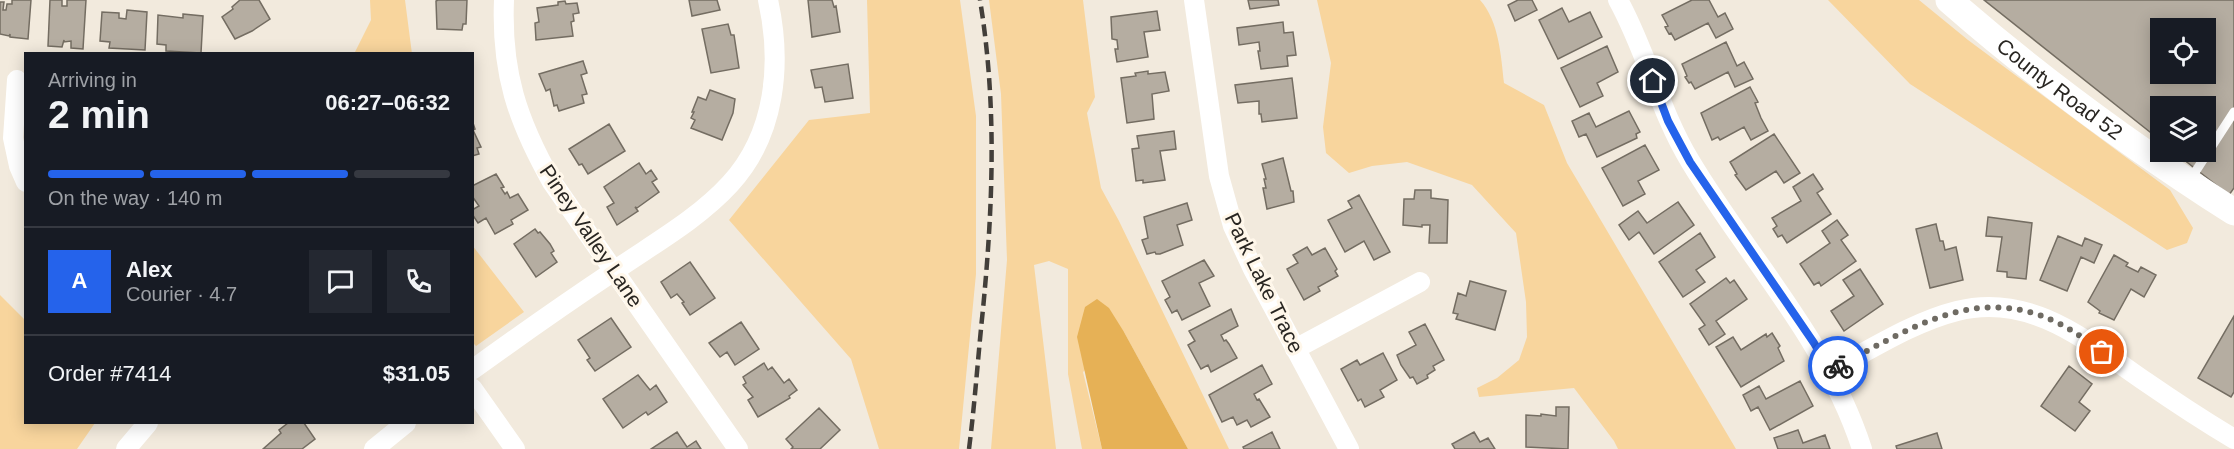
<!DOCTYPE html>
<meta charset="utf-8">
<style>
:root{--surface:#171b24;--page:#242831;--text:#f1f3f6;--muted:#9ea1a6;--line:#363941;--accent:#2563eb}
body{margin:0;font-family:Arial,sans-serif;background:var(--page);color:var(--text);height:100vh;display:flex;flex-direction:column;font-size:22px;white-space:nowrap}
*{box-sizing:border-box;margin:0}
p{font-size:20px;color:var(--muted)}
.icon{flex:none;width:33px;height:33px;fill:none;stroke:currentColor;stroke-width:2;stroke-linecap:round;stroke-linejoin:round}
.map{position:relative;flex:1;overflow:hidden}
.side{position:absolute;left:24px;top:52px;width:450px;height:372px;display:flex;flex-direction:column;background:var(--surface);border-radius:0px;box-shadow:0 3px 15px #0003}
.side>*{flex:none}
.controls{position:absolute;left:2150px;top:18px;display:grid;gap:12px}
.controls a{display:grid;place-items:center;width:66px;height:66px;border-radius:0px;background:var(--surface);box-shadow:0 3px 15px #0003;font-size:30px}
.pin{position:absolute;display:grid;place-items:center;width:51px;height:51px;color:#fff;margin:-26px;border:3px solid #fff;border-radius:50%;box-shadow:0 2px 6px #0007}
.courier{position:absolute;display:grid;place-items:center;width:60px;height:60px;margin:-30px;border:4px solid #2563eb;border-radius:50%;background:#fff;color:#222;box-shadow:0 2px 8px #0007}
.summary em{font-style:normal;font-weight:700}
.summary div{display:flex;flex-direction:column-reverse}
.summary{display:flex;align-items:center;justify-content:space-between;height:102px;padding:0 24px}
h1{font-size:39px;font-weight:700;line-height:45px}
.bar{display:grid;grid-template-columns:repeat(4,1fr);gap:9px 6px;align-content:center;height:72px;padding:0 24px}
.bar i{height:8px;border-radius:4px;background:var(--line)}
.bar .selected{background:var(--accent)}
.bar p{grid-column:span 4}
.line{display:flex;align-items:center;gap:15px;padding:0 24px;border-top:2px solid var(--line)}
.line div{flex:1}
.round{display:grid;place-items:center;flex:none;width:63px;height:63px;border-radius:0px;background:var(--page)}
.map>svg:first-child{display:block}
</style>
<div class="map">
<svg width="2234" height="449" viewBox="0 0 2234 449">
<rect width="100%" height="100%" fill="#f2eadd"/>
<path fill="#f8d59d" d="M370 0H405L412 54H354L371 20Z
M867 0H960L976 116V274L959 449H879L851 359 729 220 809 120 870 113Z
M989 0H1083L1095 97 1087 113 1101 188 1119 221 1229 449H1188L1124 332 1083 372 1102 449H1082L1068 374V269L1049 261 1034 265 1056 449H991L1007 260 1001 94Z
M1317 0H1480C1499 21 1501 56 1504 83L1544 105 1567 163 1736 449H1618L1614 441 1574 388 1479 397 1477 388 1497 378 1519 360 1527 337 1526 302 1516 233 1472 185 1407 162 1372 166 1349 173 1326 153 1323 127 1331 63Z
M1828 0H1919L1968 40 2170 190 2193 228 2187 243 2167 250 1910 84Z
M472 245 524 312 476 346 472 342Z
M0 295 25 320 26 423H95L77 449H0Z"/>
<path fill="#e6b156" d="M1097 299 1109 308 1124 332 1188 449H1102L1077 337 1085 307Z"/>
<path fill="#b5ada1" stroke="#746d62" stroke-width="1.5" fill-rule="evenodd" d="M12 0H31L28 39 10 37V34L9 36 0 34V2H4L3 10H6L7 4H12Z
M50 0H62V6H67V0H86L83 49 71 48V41L64 42V40L62 47 48 46Z
M240 0H259L270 19 252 31 235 39 222 17 233 9 232 7Z
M438 0H467L466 24H463L462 30 437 29 436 1Z
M689 0H717L720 10 692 16Z
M808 0H832L834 7 836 6 840 32 812 37Z
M1248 0H1278L1279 5 1250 9Z
M1518 0H1532L1537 10 1515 21 1508 5Z
M1692 0H1709L1718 17 1725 13 1733 29 1716 38 1708 23 1675 40 1671 33 1669 34 1665 27 1668 26 1662 15Z
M1984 0H2234V188L2229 195 2174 152H2205V106H2160V140ZM2160 28H2205V74H2160Z
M565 1 566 4 577 3 579 13 573 14 574 21 571 22 573 36 536 40 535 23 539 22 537 8 558 5V2Z
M1562 8 1569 22 1590 12 1602 37 1558 59 1539 20Z
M127 10 147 12 145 50 109 48 110 42 100 41 102 12 119 13V18L126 19Z
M1157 11 1160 30 1144 32 1148 57 1117 62 1115 49H1118L1117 40 1112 39 1111 17Z
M183 14 203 16 201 53 166 51V45L157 44 158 15 183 18Z
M1283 22 1284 33 1293 32 1296 55 1287 56 1288 66 1261 69 1258 51H1260L1259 42 1239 45 1237 28Z
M728 24 731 35H734L739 68 711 73 702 29Z
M1726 42 1737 66 1744 62 1753 79 1735 87 1728 72 1695 89 1691 82 1689 83 1685 77 1687 76 1682 64Z
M1607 46 1618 72 1597 83 1603 96 1580 107 1561 68Z
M583 61 587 73 581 75 587 94 582 95 584 103 559 111 557 105 554 106 550 89 546 91 539 74Z
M848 64 853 98 825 102 822 87 815 88 811 70Z
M1148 71V74L1165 72 1169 91 1152 94 1154 119 1127 123 1121 78 1136 76 1135 73Z
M1292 78 1297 118 1262 122 1261 114H1259V101L1238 103 1235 85Z
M1750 87 1758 102 1755 103 1761 118 1768 131 1751 140 1744 127 1720 140 1718 137 1712 140 1701 113Z
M710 90 735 99 733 113 722 140 691 128 695 120 691 118 694 112H692L698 97 706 100Z
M1629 111 1640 132 1636 134 1637 138 1597 157 1586 134 1579 137 1572 121 1589 113 1596 127Z
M473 123 475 129 473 130 481 147 477 148 479 154 472 156Z
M609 124 625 151 588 174 582 164 579 165 569 149Z
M1174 131 1176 149 1160 151 1165 180 1143 183V180L1136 181 1132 149 1139 148 1137 136Z
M1774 134 1800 173 1784 183 1776 171 1746 190 1735 175 1737 174 1730 162Z
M1645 145 1659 170 1638 181 1645 194 1623 206 1602 168Z
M1283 158 1291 191H1293L1294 202 1267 209 1263 188H1266L1264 179H1266L1262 164Z
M639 163 646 174 651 170 657 179 652 182 659 192 637 208 635 207 638 211 617 225 607 207 614 203 604 187Z
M496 174 504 187 501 188 505 194 507 192 510 198 518 194 528 210 511 220 513 224 495 234 486 218 478 223 472 214V210L479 206 472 196V186Z
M1813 174 1823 189 1817 193 1831 214 1787 243 1782 235 1778 237 1773 229 1777 226 1772 218 1801 201 1793 187Z
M1415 190H1431V198L1448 200 1447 243H1429L1430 225H1422V227L1403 225 1404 199H1414Z
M1359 195 1390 252 1374 260 1364 241 1345 252 1328 220 1352 208 1348 201Z
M1678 202 1694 225 1654 254 1639 232 1629 240 1619 225 1638 211 1647 223Z
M1187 203 1192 220 1177 225 1183 245 1160 254H1156L1155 252 1147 254 1142 240 1148 238 1144 217Z
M1988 217 2032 223 2026 279 2007 277V272L1997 271 2002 237 1986 236Z
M1837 220 1848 235 1841 240 1856 261 1821 286 1819 282 1814 285 1800 264 1830 243 1822 231Z
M1936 224 1940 241H1943L1945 250 1956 247 1963 280 1930 288 1916 229Z
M535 229 538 233 540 232 550 244 554 251 551 253 557 262 536 277 514 244Z
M1700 233 1715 257 1696 270 1705 282 1683 297 1659 262Z
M2058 236 2082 246 2085 238 2102 245 2094 263 2081 257 2067 291 2040 280Z
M1307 247 1312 255 1325 248 1337 269 1335 271 1338 276 1318 287 1320 291 1304 300 1287 269 1298 263 1293 255Z
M2114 255 2128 263 2126 266 2138 272 2141 267 2156 275 2144 297 2131 289 2114 320 2099 313 2100 311 2088 302Z
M1204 260 1214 276 1199 283 1210 306 1182 320 1177 310 1172 313 1165 300 1170 297 1162 281Z
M690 262 715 298 690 315 682 303 684 302 677 294 671 298 661 282Z
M1860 269 1883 304 1844 331 1831 311 1854 296 1843 280Z
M1726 278 1730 283 1734 280 1747 299 1716 321 1725 334 1709 345 1699 329 1705 325 1690 304Z
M1470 281 1506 291 1495 330 1456 319 1458 314 1453 313 1458 293 1466 296Z
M1231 309 1238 326 1221 335 1224 341 1226 340 1229 344 1237 358 1211 372 1208 365 1201 369 1188 345 1195 341 1189 331Z
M2234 316V392L2231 397 2198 378Z
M611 318 631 347 595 371 587 360 590 358 578 340Z
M741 322 759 349 735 365 727 352 720 357 709 343Z
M1425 324 1444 360 1433 366 1435 370 1427 375 1428 378 1417 384 1413 377 1410 378 1401 365 1397 355 1416 345 1409 332Z
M1772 333 1780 346 1778 348 1784 361 1741 387 1716 347 1733 337 1741 350 1766 334 1767 337Z
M1383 353 1397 380 1380 390 1384 397 1365 407 1361 399 1358 401 1341 369 1357 360 1360 365Z
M764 363 768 370 772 367 784 383 789 379 797 390 789 396 790 398 758 417 748 400 753 397 743 385 746 383 743 377Z
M1262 365 1272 384 1254 394 1257 400 1259 399 1270 417 1251 427 1247 420 1237 425 1233 417 1222 422 1209 395Z
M2069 366 2092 384 2079 402 2090 411 2075 431 2041 406Z
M638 375 650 390 656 385 667 402 648 415 646 412 623 428 603 399Z
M1800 381 1813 406 1770 430 1758 407 1751 411 1743 395 1759 386 1766 399Z
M1556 407H1569L1568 449 1526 447V415L1541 416V414L1556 416Z
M819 408 840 430 820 449H791L793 447 786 439Z
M288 423H304L315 439 302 449H263L281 433 279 430Z
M1798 430 1803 443 1825 435 1830 449H1778L1774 438Z
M677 432 687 447 696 441 701 449H651Z
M1272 432 1280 449H1244L1243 447Z
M1474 432 1480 442 1488 438 1495 449H1455L1452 444Z
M1937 433 1942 449H1897L1896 446Z"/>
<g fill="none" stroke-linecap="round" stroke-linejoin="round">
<path stroke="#fff" stroke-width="9" d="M2190 180 2234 112"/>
<path stroke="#fff" stroke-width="20" d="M504 0C501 72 517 120 552 182L738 449
M1194 0 1219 176 1233 226 1253 269 1349 449
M1618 0C1647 52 1659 110 1690 161 1748 258 1827 340 1862 449
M17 80 13 138 19 166 26 182
M1295 349 1420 282
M472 370C519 336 566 303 614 271 653 244 698 219 730 184 776 134 782 63 768 0
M1830 371C1870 350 1913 322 1957 311 2032 292 2089 343 2146 382 2175 402 2204 421 2234 439
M472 388 515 449
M126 449 148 423
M374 449 406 423"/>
<path stroke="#fff" stroke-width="27" id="s1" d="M1949 0C2039 79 2134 148 2234 212"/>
<path stroke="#433f3a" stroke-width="4.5" stroke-dasharray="12 6" stroke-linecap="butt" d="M969 449C975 402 978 356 983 309 993 205 997 103 980 0"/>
</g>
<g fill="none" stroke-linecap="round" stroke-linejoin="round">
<path stroke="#6f6b63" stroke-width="6" stroke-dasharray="0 10.8" d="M1838 366C1909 330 1975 283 2056 322 2073 330 2087 341 2102 352"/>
<path stroke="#2563eb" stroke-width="8" d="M1653 81 1668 121 1690 162 1814 343 1830 370 1838 366"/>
</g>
<g text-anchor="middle" stroke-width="6" stroke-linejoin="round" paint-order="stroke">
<g font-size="21" fill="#292622" stroke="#fff7ea">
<text dy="7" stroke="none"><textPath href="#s1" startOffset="142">County Road 52</textPath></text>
<text transform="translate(591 236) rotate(56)" y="7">Piney Valley Lane</text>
<text transform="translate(1264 283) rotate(64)" y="7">Park Lake Trace</text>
</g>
</g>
</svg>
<div class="controls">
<a><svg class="icon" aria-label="locate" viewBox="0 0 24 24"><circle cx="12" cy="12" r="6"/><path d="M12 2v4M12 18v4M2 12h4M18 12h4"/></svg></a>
<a><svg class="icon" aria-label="layers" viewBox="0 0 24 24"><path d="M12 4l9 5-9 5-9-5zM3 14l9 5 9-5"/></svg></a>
</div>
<div class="pin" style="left:2102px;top:352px;background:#ea580c"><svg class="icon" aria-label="bag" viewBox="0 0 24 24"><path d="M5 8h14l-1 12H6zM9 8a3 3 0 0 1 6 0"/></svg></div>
<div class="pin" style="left:1653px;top:81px;background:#1f2937"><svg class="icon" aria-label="home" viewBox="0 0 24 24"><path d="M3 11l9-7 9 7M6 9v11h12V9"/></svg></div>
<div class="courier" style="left:1838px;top:366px"><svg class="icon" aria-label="bike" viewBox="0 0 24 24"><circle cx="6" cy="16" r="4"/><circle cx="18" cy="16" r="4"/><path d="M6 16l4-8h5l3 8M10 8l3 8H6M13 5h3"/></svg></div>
<section class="side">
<div class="summary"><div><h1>2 min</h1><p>Arriving in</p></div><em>06:27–06:32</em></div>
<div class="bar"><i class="selected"></i><i class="selected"></i><i class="selected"></i><i></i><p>On the way · 140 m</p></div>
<div class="line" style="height:108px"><b class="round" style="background:var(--accent);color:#fff">A</b><div><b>Alex</b><p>Courier · 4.7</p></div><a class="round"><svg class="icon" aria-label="chat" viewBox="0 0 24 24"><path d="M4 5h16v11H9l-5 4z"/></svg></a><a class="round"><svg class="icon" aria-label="phone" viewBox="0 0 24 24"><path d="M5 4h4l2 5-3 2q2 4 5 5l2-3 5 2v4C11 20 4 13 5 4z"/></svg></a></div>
<div class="line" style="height:78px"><div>Order #7414</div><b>$31.05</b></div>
</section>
</div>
